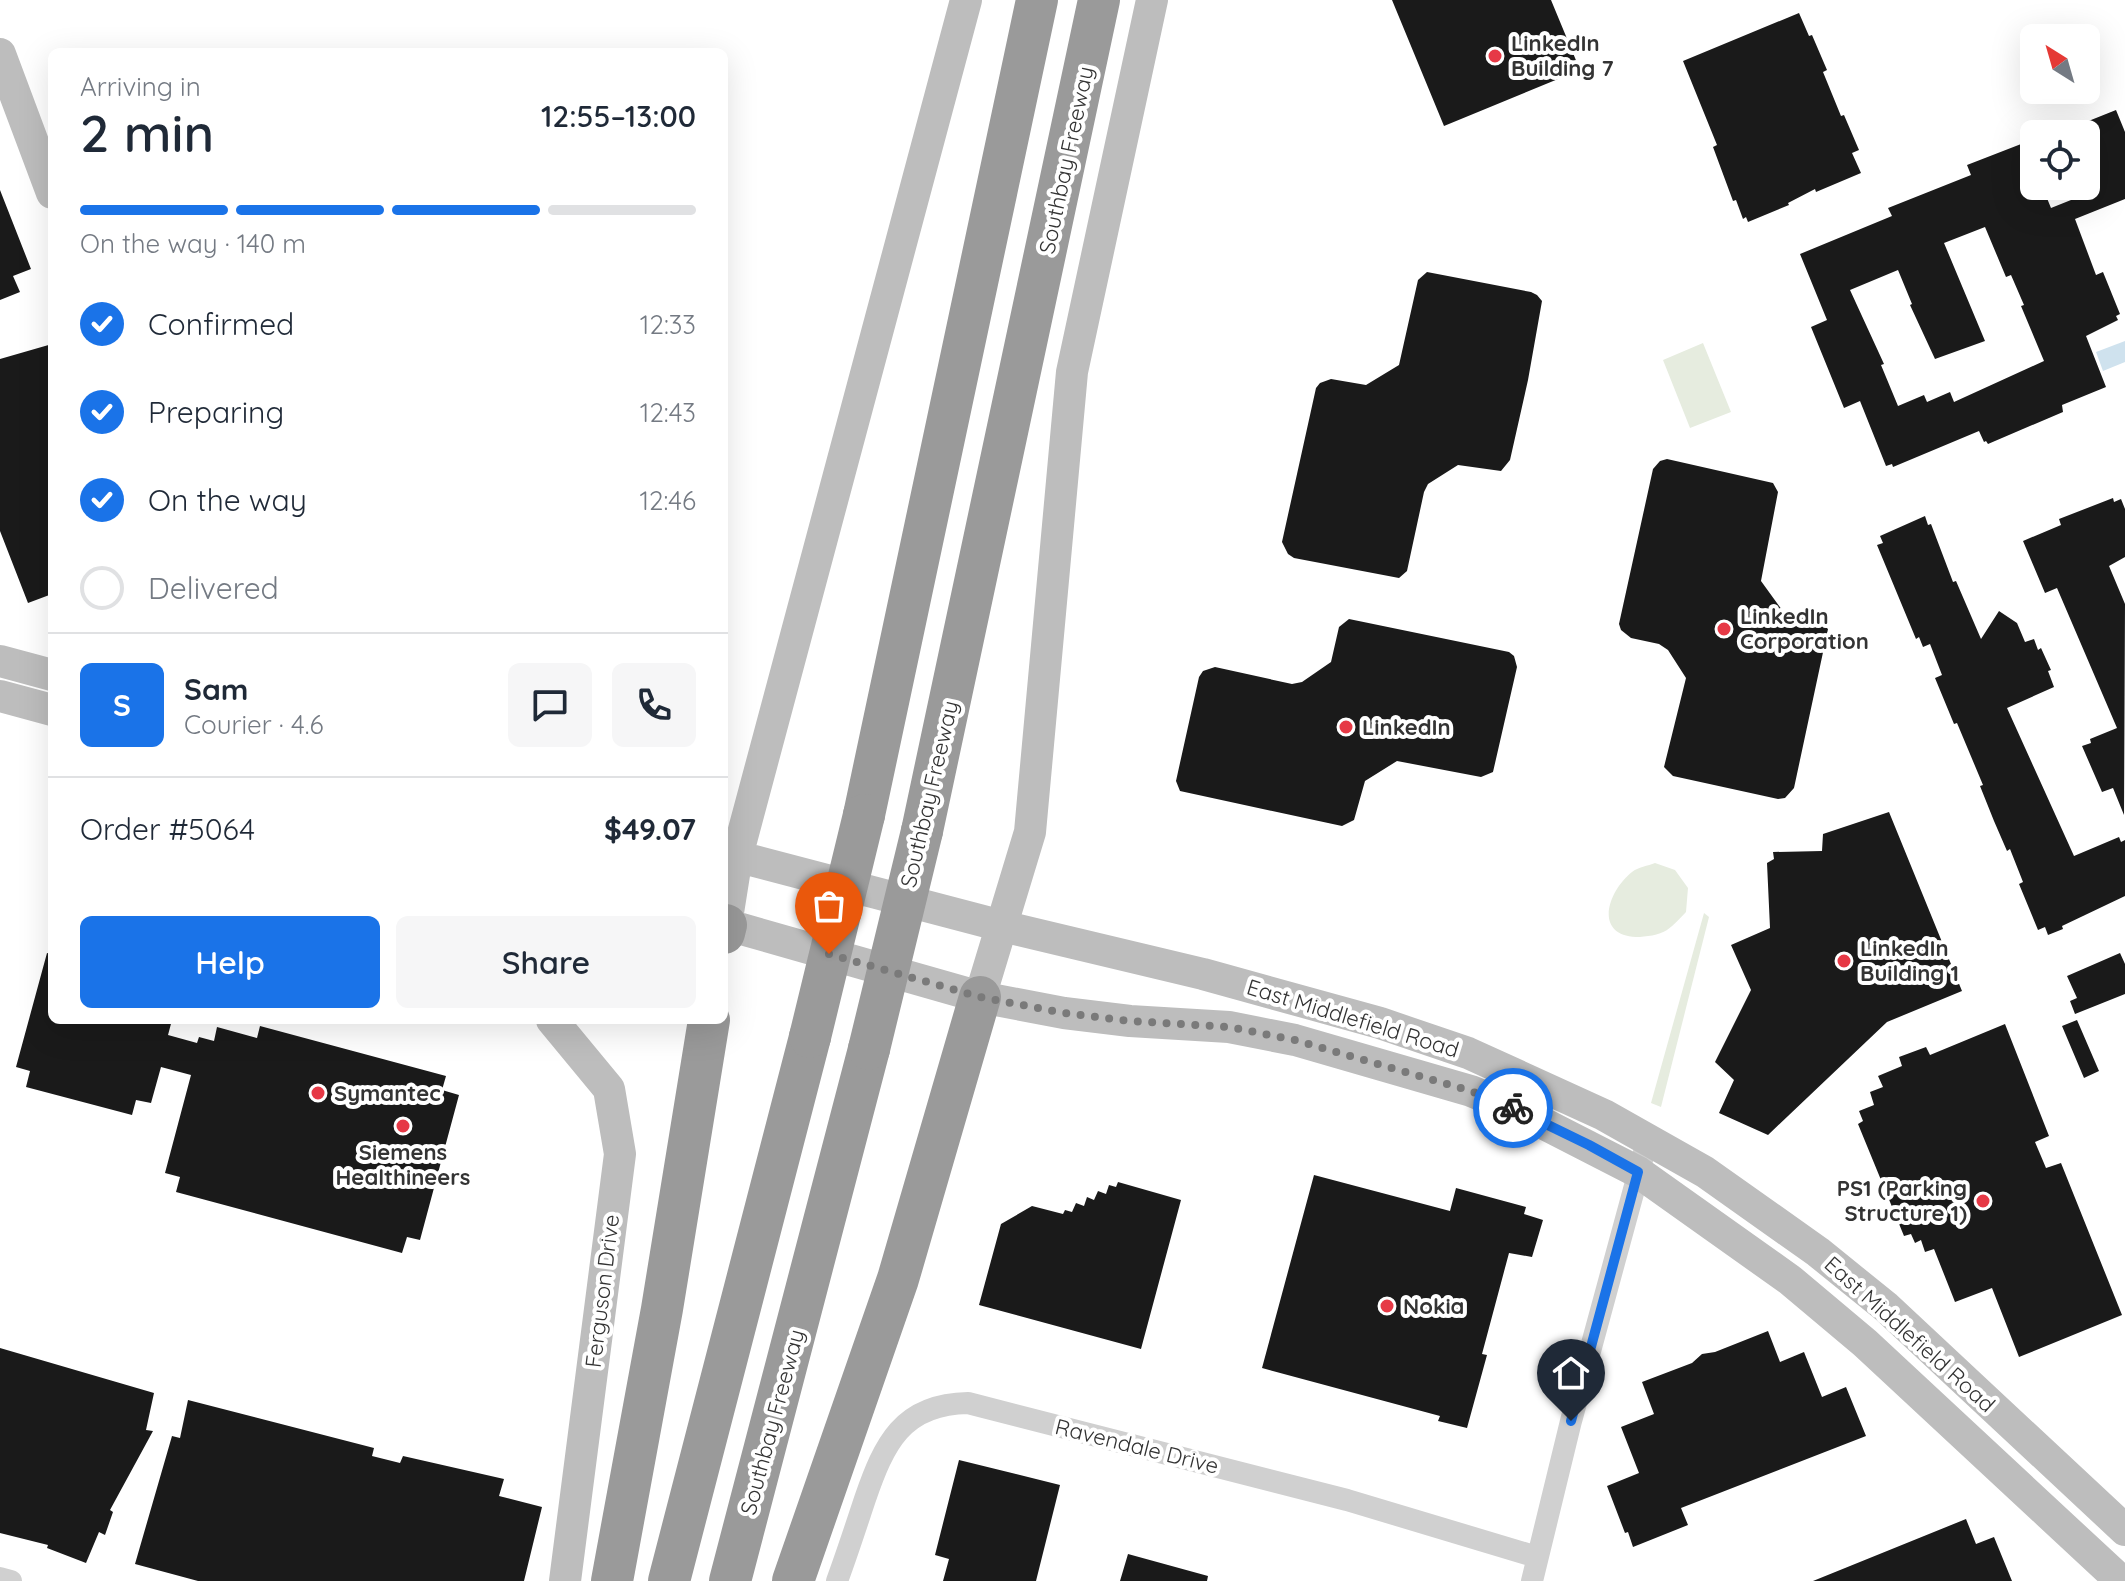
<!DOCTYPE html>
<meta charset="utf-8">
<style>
:root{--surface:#fff;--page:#f6f6f7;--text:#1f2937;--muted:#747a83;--line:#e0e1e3;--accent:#1a73e8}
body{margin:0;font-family:Quicksand,sans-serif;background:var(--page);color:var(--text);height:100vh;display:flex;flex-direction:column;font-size:30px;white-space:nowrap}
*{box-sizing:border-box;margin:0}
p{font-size:26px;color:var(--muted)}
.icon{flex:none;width:44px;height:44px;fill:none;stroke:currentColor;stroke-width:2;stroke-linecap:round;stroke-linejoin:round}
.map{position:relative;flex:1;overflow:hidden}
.drawer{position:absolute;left:48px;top:48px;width:680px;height:976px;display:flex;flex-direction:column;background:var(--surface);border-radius:12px;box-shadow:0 8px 32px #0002}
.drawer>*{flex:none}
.needle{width:52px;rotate:323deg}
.controls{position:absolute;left:2020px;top:24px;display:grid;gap:16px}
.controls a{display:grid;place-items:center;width:80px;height:80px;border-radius:12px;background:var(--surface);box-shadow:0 8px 32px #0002;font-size:40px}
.pin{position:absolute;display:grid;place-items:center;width:68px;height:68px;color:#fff;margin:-82px -34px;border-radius:50% 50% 50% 0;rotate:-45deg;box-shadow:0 0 8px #0007}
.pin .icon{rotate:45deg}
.courier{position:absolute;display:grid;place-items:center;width:80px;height:80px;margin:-40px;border:6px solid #1a73e8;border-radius:50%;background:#fff;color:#222;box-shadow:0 2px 10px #0007}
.summary em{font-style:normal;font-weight:600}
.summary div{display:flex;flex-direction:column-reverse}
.summary{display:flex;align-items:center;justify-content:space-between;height:136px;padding:0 32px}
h1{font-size:52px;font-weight:600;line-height:60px}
.bar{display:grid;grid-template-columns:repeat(4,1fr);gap:12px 8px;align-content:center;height:96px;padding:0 32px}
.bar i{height:10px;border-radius:6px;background:var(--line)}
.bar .selected{background:var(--accent)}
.bar p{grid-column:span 4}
.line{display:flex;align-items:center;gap:20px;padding:0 32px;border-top:2px solid var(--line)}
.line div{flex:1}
.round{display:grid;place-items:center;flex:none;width:84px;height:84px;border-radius:12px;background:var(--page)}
ol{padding:0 32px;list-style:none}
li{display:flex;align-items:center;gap:24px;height:88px}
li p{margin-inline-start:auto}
li .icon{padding:8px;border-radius:50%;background:var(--accent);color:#fff;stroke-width:4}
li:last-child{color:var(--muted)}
li i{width:44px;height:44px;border:4px solid var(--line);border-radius:50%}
.primary-button{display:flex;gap:16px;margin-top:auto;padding:16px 32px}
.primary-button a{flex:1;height:92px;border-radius:12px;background:var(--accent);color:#fff;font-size:32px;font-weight:600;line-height:92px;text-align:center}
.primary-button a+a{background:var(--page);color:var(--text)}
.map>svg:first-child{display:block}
</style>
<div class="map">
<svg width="2125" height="1581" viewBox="0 0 2125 1581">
<rect width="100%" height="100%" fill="#fff"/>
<path fill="#e6ecdf" d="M1703 343 1731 412 1690 428 1663 360Z
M1655 863 1675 870 1688 888 1686 912C1680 918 1674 925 1667 930 1659 935 1646 937 1636 937 1593 935 1608 891 1632 872 1638 867 1648 866 1655 863Z
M1704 913 1709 917 1661 1107 1651 1103Z"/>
<path fill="#cfe2ee" d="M2125 341V362L2103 371 2096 352Z"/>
<path fill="#1a1a1a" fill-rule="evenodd" d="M1392 0H1551L1580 70 1444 126Z
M1799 13 1809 36 1812 35 1827 70 1823 72 1841 116 1844 115 1859 150 1852 153 1861 173 1816 192 1815 189 1788 203 1789 205 1748 222 1746 217 1743 219 1736 200 1733 201 1713 147 1717 145 1683 61Z
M2116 110 2125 132V199L2075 219 2096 275 2103 272 2120 314 2116 316 2118 320 2086 336 2106 387 2062 405 2063 412 1988 444 1986 441 1984 442 1979 431 1893 467 1892 464 1886 466 1860 401 1844 408 1811 327 1827 320 1800 254 1892 216 1888 208 1971 175 1967 165 2034 139V186H2042L2051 208 2091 192 2086 180V122ZM1985 227 2006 277 2011 275 2024 305 2021 306 2044 361 1954 402 1950 392 1927 402 1924 395 1898 406 1881 365 1884 364 1850 290 1898 270 1912 304 1910 305 1935 359 1985 341 1944 243Z
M0 190 31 269 13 276 20 292 0 300Z
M1427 272 1531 292 1537 295 1542 301 1528 380 1510 460 1501 471 1458 465 1428 484 1424 492 1407 571 1399 578 1294 558 1288 554 1282 542 1316 388 1320 383 1331 379 1366 385 1399 365 1418 280Z
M52 344V594L28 603 0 531V359Z
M1667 459 1773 483 1778 492 1761 581 1785 614 1818 620 1828 629 1794 788 1785 798 1778 799 1673 776 1664 767 1686 678 1668 650 1659 644 1631 638 1621 630 1619 624 1653 469 1660 461Z
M2113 498 2114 502 2121 499 2125 509V557L2109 566 2125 604 2124 815 2113 788 2102 792 2082 746 2091 743 2090 739 2117 728 2057 588 2045 593 2023 541 2061 525 2059 519Z
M1925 516 1928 525 1931 524 1953 582 1956 581 1981 639 1999 611 2017 623 2025 642 2034 639 2038 650 2041 648 2051 670 2048 671 2054 687 2007 708 2074 856 2119 837 2121 842 2125 840V896L2062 926 2063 929 2048 935 2045 927 2038 930 2019 884 2023 882 2010 849 2007 851 1994 821 1980 786 1983 785 1957 723 1954 724 1935 678 1942 675 1930 644 1923 647 1919 637 1916 639 1877 545 1883 543 1880 536Z
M1349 619 1509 652 1514 656 1517 667 1493 772 1481 777 1397 761 1365 781 1354 820 1342 826 1180 791 1176 781 1199 677 1203 671 1215 667 1292 684 1302 682 1331 662 1339 627Z
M1889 812 1962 991 1887 1022 1768 1135 1719 1113 1734 1080 1715 1062 1751 990 1731 945 1770 928 1767 863 1774 859 1773 852 1822 851 1823 834Z
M47 953 52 954V1020H172L168 1035 197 1043 199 1037 214 1041 217 1027 257 1038 260 1026 446 1076 442 1090 459 1095 420 1240 407 1237 402 1253 176 1192 180 1177 165 1173 191 1075 161 1067 151 1103 136 1100 132 1115 26 1087 30 1071 16 1067Z
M2120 953 2125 964V994L2075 1014 2070 1001 2077 998 2067 976Z
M2077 1020 2099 1071 2084 1078 2062 1026Z
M2005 1024 2049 1136 2035 1142 2046 1168 2061 1163 2122 1315 2019 1357 1992 1288 1955 1302 1934 1249 1925 1252 1921 1240 1915 1243 1911 1234 1904 1236 1858 1124 1863 1121 1859 1111 1874 1105 1870 1092 1883 1087 1878 1076 1902 1066 1899 1057 1926 1047 1930 1055Z
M1314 1175 1450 1211 1456 1188 1526 1207 1524 1214 1543 1220 1532 1257 1509 1253 1482 1354 1487 1355 1467 1428 1438 1421 1440 1416 1262 1368Z
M1118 1182 1181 1200 1141 1349 979 1305 1001 1224 1032 1206 1063 1214 1065 1210 1072 1212 1076 1203 1084 1206 1087 1197 1094 1200 1098 1191 1106 1194 1109 1185 1116 1187Z
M1768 1331 1780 1362 1804 1352 1822 1397 1846 1387 1866 1436 1681 1508 1688 1525 1633 1547 1628 1532 1625 1533 1607 1486 1639 1473 1621 1427 1654 1414 1642 1382 1692 1363 1702 1354 1715 1352Z
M0 1348 154 1393 146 1430 153 1431 110 1510 113 1512 105 1535 99 1532 86 1563 47 1548 48 1545 0 1533Z
M188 1400 374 1448 372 1456 400 1463 403 1456 504 1479 499 1496 542 1507 524 1581H198L135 1564 172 1436 180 1438Z
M959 1460 1060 1485 1036 1581H943L949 1559 935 1555Z
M1966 1519 1976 1544 1994 1537 2012 1581H1813Z
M1128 1554 1208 1576 1207 1581H1120Z"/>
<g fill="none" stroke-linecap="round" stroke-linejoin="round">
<path stroke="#d0d0d0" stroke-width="22" d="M0 1578 11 1581
M837 1581C847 1554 856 1526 865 1499 884 1444 902 1404 968 1403L1347 1500 1537 1557
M1532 1581 1571 1421 1648 1138"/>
<path stroke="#bdbdbd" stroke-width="32" d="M0 54 52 193
M0 661 52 675
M0 696 52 710
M724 853 1002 926 1203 974 1380 1023 1468 1053 1604 1115 1705 1172 1818 1252 1886 1307 2125 1530
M724 924 980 997 1064 1013 1130 1021 1229 1027 1295 1040 1471 1091 1517 1110 1638 1172 1790 1280 1865 1343 2121 1581
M726 925 737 856 966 0
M980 997 1030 832 1072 372 1152 0
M552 1020 609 1089 620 1154 565 1581"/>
<path stroke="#9a9a9a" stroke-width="42" d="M864 815 1037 0
M922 831 1099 0
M724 933 726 925
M612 1581 662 1309 709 1020
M669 1581 810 1037
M730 1581 869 1049
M793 1581 898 1279 980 997"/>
<path stroke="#9a9a9a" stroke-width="42" d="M810 1037 864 815
M869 1049 922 831"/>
</g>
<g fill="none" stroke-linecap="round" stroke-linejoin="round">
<path stroke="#7a7a7a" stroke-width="8" stroke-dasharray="0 14.4" d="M829 954 980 997 1064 1013 1130 1021 1229 1027 1295 1040 1471 1091 1513 1108"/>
<path stroke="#1a73e8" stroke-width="10" d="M1513 1108 1589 1145 1638 1172 1571 1421"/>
</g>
<g fill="#e63946" stroke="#fff" stroke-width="3">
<circle cx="1495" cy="56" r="8"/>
<circle cx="1724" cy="629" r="8"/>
<circle cx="1346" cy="727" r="8"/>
<circle cx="1844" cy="961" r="8"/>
<circle cx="318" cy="1093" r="8"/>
<circle cx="403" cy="1126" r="8"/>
<circle cx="1983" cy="1201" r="8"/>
<circle cx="1387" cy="1306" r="8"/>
</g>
<g text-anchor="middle" stroke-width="8" stroke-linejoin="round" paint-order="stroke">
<g font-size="22" font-weight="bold" fill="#333" stroke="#fff" text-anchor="start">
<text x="1511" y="51">LinkedIn<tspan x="1511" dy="25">Building 7</tspan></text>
<text x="1740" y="624">LinkedIn<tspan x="1740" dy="25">Corporation</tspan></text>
<text x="1362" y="735">LinkedIn</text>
<text x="1860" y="956">LinkedIn<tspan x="1860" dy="25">Building 1</tspan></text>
<text x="334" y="1101">Symantec</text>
<text x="403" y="1160" text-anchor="middle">Siemens<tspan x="403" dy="25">Healthineers</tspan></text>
<text x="1967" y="1196" text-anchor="end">PS1 (Parking<tspan x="1967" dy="25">Structure 1)</tspan></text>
<text x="1403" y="1314">Nokia</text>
</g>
<g font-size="22" fill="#333" stroke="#fff">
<text transform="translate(1066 160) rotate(-78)" y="8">Southbay Freeway</text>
<text transform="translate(929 794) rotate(-77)" y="8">Southbay Freeway</text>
<text transform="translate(1353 1018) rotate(17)" y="8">East Middlefield Road</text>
<text transform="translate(602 1291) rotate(-83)" y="8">Ferguson Drive</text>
<text transform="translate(1910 1334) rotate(42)" y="8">East Middlefield Road</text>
<text transform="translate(772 1422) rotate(-75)" y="8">Southbay Freeway</text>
<text transform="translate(1137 1446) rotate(14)" y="8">Ravendale Drive</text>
</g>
</g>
</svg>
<div class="controls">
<a><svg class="needle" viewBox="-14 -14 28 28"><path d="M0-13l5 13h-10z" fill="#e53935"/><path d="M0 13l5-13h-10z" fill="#747a83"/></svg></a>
<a><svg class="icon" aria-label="locate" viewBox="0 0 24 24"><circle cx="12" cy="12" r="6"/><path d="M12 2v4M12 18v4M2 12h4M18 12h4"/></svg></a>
</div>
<div class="pin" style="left:829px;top:954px;background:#ea580c"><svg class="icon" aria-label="bag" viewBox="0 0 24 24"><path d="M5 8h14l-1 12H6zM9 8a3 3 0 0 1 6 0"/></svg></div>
<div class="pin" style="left:1571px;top:1421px;background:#1f2937"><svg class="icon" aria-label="home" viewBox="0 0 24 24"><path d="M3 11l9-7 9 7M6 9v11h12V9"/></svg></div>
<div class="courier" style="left:1513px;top:1108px"><svg class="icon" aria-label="bike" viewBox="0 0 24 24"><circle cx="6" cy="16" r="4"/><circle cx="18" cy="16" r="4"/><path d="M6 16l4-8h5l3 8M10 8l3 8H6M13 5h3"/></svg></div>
<section class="drawer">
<div class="summary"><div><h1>2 min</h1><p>Arriving in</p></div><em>12:55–13:00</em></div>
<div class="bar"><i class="selected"></i><i class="selected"></i><i class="selected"></i><i></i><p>On the way · 140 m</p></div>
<ol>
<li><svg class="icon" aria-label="check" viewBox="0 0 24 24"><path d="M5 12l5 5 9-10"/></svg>Confirmed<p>12:33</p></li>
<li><svg class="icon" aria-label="check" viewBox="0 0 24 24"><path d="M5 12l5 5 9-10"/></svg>Preparing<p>12:43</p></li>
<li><svg class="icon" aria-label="check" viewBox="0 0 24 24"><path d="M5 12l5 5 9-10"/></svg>On the way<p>12:46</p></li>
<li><i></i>Delivered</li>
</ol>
<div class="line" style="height:144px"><b class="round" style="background:var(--accent);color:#fff">S</b><div><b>Sam</b><p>Courier · 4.6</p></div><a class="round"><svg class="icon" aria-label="chat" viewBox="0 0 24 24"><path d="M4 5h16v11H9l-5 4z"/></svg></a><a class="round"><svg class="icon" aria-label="phone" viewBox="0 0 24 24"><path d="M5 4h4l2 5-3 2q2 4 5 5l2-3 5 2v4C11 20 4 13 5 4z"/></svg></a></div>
<div class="line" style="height:104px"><div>Order #5064</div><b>$49.07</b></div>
<div class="primary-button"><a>Help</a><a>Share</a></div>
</section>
</div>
